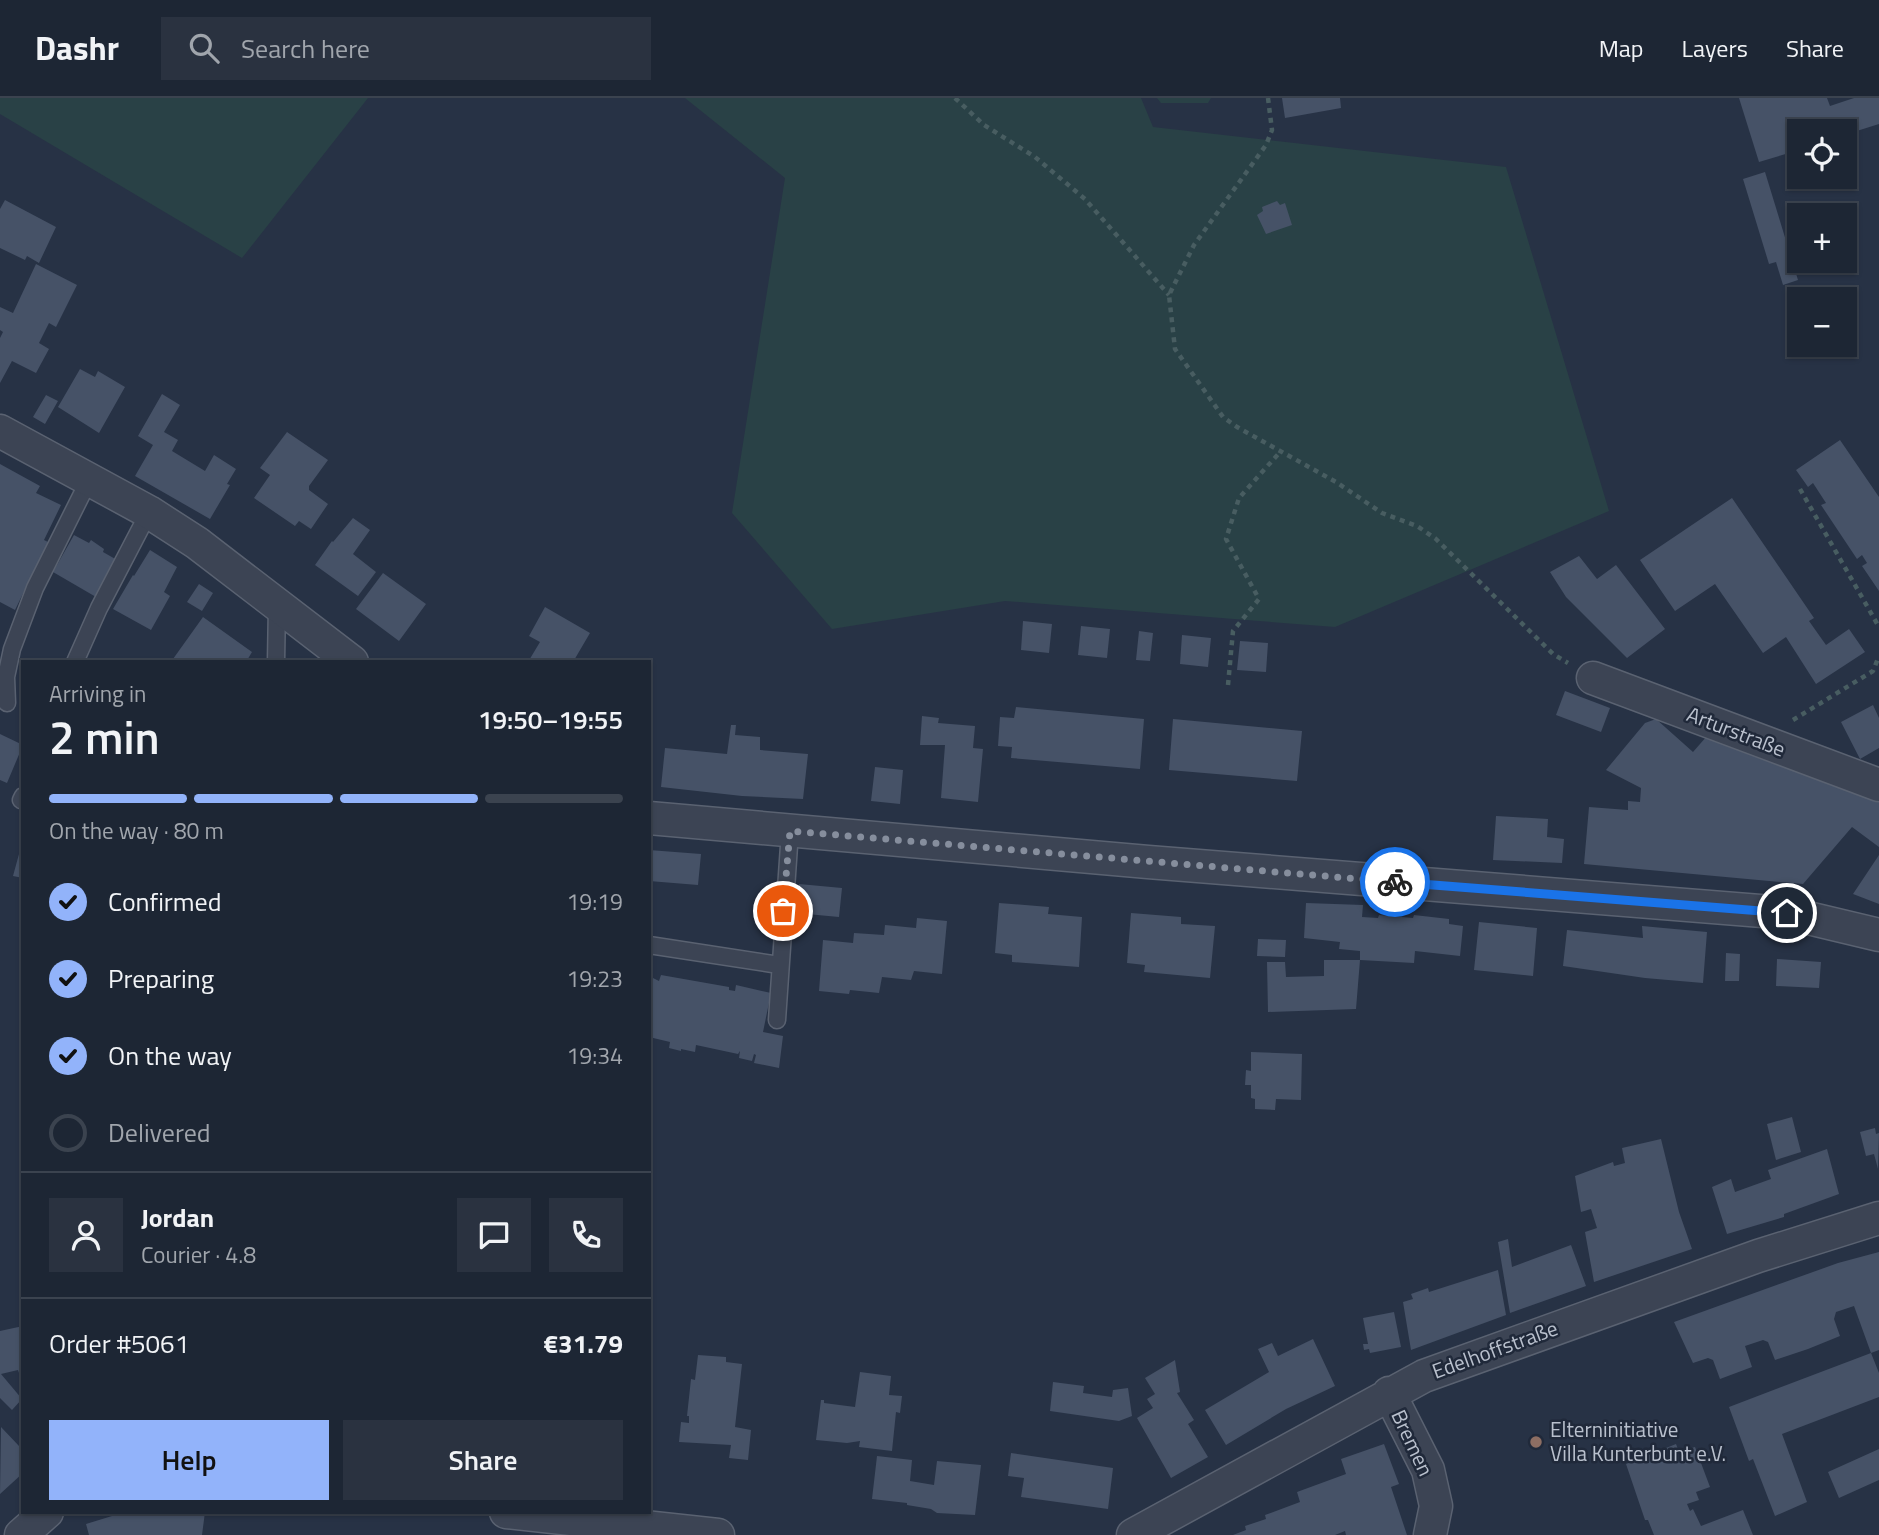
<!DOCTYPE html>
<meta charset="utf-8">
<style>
:root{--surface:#1d2634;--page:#2a3240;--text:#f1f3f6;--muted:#a0a5ac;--line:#3b434f;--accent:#92b3fa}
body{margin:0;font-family:"Titillium Web",sans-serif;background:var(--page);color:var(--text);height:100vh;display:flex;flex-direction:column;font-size:26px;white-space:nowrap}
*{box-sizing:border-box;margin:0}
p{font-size:23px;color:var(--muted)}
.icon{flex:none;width:38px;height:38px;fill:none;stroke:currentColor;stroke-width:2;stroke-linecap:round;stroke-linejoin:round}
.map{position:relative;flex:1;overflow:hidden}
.side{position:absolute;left:21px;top:562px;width:630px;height:854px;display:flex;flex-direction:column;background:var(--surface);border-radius:0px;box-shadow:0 2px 5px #0004,0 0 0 2px var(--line)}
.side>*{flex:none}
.buttons{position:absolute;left:1787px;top:21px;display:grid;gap:14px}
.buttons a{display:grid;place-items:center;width:70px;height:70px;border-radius:0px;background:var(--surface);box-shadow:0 2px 5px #0004,0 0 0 2px var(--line);font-size:35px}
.pin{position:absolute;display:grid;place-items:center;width:60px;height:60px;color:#fff;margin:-30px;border:4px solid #fff;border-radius:50%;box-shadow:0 2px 7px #0007}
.courier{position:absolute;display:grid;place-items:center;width:70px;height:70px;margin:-35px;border:5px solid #1a73e8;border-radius:50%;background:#fff;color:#222;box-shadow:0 2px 9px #0007}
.overview em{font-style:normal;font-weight:600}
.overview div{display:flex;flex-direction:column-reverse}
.overview{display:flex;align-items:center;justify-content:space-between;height:119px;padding:0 28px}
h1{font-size:46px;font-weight:600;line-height:52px}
.bar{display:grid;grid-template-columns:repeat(4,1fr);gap:10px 7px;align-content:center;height:84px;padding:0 28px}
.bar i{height:9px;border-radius:5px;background:var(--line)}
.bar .active{background:var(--accent)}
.bar p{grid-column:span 4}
.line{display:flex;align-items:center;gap:18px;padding:0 28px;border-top:2px solid var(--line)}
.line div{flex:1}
.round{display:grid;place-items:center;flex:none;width:74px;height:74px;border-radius:0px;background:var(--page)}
ol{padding:0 28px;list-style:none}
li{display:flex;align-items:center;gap:21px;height:77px}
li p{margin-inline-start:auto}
li .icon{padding:7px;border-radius:50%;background:var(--accent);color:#111;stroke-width:4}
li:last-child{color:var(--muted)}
li i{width:38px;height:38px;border:4px solid var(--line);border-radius:50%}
.primary-button{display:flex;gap:14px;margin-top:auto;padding:14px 28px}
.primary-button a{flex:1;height:80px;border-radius:0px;background:var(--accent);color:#111;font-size:28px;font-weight:600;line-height:80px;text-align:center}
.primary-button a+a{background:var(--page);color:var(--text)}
header{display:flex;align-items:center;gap:42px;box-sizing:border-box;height:98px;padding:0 35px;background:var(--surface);border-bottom:2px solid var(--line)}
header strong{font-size:33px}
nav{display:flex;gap:38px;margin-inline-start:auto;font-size:24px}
.search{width:490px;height:63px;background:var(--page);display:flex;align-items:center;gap:18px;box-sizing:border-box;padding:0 24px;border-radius:0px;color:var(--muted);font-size:26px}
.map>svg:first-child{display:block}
</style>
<header>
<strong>Dashr</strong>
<div class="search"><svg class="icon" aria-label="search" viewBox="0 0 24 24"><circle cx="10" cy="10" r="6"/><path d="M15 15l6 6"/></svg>Search here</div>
<nav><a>Map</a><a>Layers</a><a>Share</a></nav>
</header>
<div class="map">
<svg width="1879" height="1437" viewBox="0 0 1879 1437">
<rect width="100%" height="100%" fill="#273245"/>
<path fill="#294146" d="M0 0H368L242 160 0 16Z
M685 0H1141L1153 29 1506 69 1609 413 1335 529 1005 503 832 531 732 415 785 80Z
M1157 0H1211L1208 5H1161Z"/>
<path fill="#465267" d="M1282 0H1340L1341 10 1285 20Z
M1739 0H1827L1830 8 1854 0H1879V26L1844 37V33H1799V52L1759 64Z
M1765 74 1798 182 1783 187 1776 164 1769 166 1743 81Z
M5 102 56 129 39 165 27 158 25 162 0 150V111Z
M1277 103 1280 107 1285 105 1292 127 1266 136 1257 117 1263 113 1262 109Z
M36 166 77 187 56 229 49 225 39 245 49 251 36 275 12 263 0 285V240L3 234 0 232V209L13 215Z
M80 271 95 279 98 273 125 289 99 335 58 309Z
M162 296 180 307 164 334 178 342 172 353 205 373 214 357 236 371 227 386 230 387 210 421 135 378 153 347 138 338Z
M46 297 58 303 45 326 33 319Z
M287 334 328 362 309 388V392L328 406 311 431 299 423 295 428 254 400 270 377 260 370Z
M1840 342 1879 399V493L1862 468 1867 465 1862 457 1857 461 1821 407 1826 405 1813 385 1808 389 1796 372Z
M0 366 40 388 36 395 61 407 44 442 48 444 15 512 0 504Z
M1732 400 1814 520 1809 523 1826 547 1849 531 1865 554 1816 586 1786 539 1763 555 1715 486 1675 513 1640 462Z
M353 420 370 432 353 456 376 474 358 498 315 467 332 443 333 444Z
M74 437 89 445 91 442 104 451 103 454 117 462 96 499 53 474Z
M150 452 177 469 164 494 170 498 151 532 113 511 133 477 134 478Z
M1579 458 1597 481 1616 467 1665 531 1627 560 1566 499 1550 474Z
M383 475 426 506 399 543 356 511Z
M199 486 213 495 202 513 187 504Z
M545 509 590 535 573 564H528L540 544 529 538Z
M203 519 252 554 246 564H176L173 561Z
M1023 523 1052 526 1049 555 1021 552Z
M1081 528 1110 531 1107 560 1078 557Z
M1139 533 1153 535 1150 563 1136 562Z
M1182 537 1211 540 1208 569 1180 566Z
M1240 543 1268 545 1266 574 1237 572Z
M1565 593 1610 610 1601 634 1556 617Z
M1873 607 1879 620V650L1860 661 1841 624Z
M1016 609 1144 621 1140 671 1011 660 1012 649 998 648 1000 619 1014 620Z
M922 618 939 620 938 625 975 628 973 650 983 651 978 704 941 700 945 647H920Z
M1173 621 1302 633 1297 683 1169 672Z
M1656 621 1693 654 1707 638 1776 663 1782 669 1785 666 1879 700V749L1852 729 1803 786 1584 766 1589 709 1628 712V703L1640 704 1641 690 1606 672 1645 625Z
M731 627H736L735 637 760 639V652L808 656 803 701 742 698 661 689 665 650 727 656Z
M0 636 23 647 7 685 0 682Z
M875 669 903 672 900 706 871 703Z
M1496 718 1548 721 1547 739 1564 741 1562 765 1493 762Z
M22 745 23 746V780L13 778Z
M649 752 701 756 698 787 649 783Z
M1879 757V806L1853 796Z
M799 786 842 790 839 819 796 815Z
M999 805 1049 809 1048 816 1082 819 1079 869 1012 864V857L995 855Z
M1306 805 1363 807 1362 819 1378 820 1379 817 1413 820 1414 817 1449 821V826L1463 828 1460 858 1415 853 1414 865 1360 862V853L1339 851 1340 844 1304 840Z
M1131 815 1181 819V826L1215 828 1210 880 1144 874 1145 867 1127 865Z
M917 820 947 823 942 876 914 873 911 882 882 879 879 895 850 892 849 896 819 893 823 842 853 845 854 835 884 837 885 827 916 830Z
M1479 824 1537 830 1533 878 1474 872Z
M1642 828 1707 834 1703 885 1645 880 1563 868 1567 832 1643 840Z
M1258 841 1286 842 1285 859 1257 858Z
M1726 855 1740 856 1739 883H1725Z
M1777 861 1821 864 1819 890 1776 888Z
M1324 862H1360L1356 911 1268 914 1267 864H1285L1286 879 1324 878Z
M661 877 729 889V892L735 893 736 887 771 895 763 934 783 938 779 970 754 965 756 957 754 956 752 963 739 960 740 953 738 956 696 947 695 954 681 951V953L669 950 670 944 649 939V878L659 883Z
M1251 954 1302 956 1301 1002 1276 1001 1275 1012 1255 1011V1001L1251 1000V987H1245L1246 972 1251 973Z
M1792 1019 1801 1054 1776 1062 1767 1026Z
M1875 1030 1876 1036 1879 1035 1878 1071 1874 1056 1866 1058 1860 1034Z
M1661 1041 1679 1114 1692 1151 1594 1184 1585 1134 1597 1130 1591 1111 1581 1114 1575 1078 1613 1064 1614 1068 1625 1065 1622 1050Z
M1827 1051 1839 1096 1784 1116V1119L1727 1136 1712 1089 1731 1081 1735 1094 1771 1081 1768 1072Z
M1508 1141 1512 1169 1571 1147 1586 1188 1510 1215 1498 1144Z
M1879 1154V1252L1871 1255 1854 1208 1836 1214 1834 1221 1840 1238 1808 1251 1775 1262 1768 1244 1763 1242 1745 1248 1752 1269 1720 1281 1713 1262 1708 1260 1693 1265 1674 1224 1838 1165Z
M1498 1172 1506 1217 1411 1252 1403 1204 1413 1201 1411 1196 1428 1190 1429 1194Z
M1394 1214 1401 1249 1370 1255 1369 1251 1364 1252 1363 1246H1368L1363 1220Z
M23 1228V1287L18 1272 1 1276 22 1301 12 1312 0 1300V1233Z
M1313 1241 1335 1288 1286 1311 1226 1347 1205 1312 1269 1274 1258 1251 1272 1245 1278 1258Z
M1871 1255 1879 1275V1299L1782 1336 1807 1404 1775 1418 1753 1361 1749 1363 1729 1309Z
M698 1257 726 1259V1264L742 1266 735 1329 751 1332 748 1362 729 1360 731 1347 679 1344 681 1324 689 1325V1318H687L691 1281 695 1282Z
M1175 1262 1180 1294 1177 1295 1194 1322 1188 1326 1208 1359 1171 1380 1137 1320 1153 1310 1147 1301 1155 1296 1145 1280Z
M860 1274 891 1278 889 1297 902 1298 900 1315 896 1314 892 1353 859 1349 860 1343 847 1345 816 1342 821 1302H824V1305L855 1309Z
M1053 1284 1084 1288 1083 1295 1112 1299 1113 1292 1128 1290 1132 1318 1119 1323 1050 1313Z
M1 1329 19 1348 23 1344V1375L0 1396Z
M1384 1346 1399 1386 1391 1389 1407 1437H1346L1345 1433 1335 1437H1233L1246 1432 1245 1428 1266 1421 1265 1417 1300 1404 1297 1394 1346 1376 1341 1361Z
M1676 1346 1679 1354 1695 1349 1710 1389 1696 1394 1699 1402 1687 1406 1690 1413 1693 1411 1701 1428 1743 1412 1753 1437H1654L1648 1422H1645L1626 1366Z
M1879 1351V1382L1839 1400 1828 1374Z
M1011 1355 1113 1370 1108 1411 1021 1399 1024 1380 1008 1378Z
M877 1358 912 1362 910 1383 934 1387 937 1363 981 1367 975 1417 937 1415 931 1411 907 1407V1405L872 1401Z
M125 1414H205L202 1437H89L86 1426Z"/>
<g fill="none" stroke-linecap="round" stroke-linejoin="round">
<defs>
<path id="lane" d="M75 564 99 510 149 414
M276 564 277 506
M7 605 6 579 12 551 35 490 89 382
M21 702 23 698
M649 847 779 867
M777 922 790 733"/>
<path id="street" d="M0 333 149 414 197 445 352 564
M1593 580 1879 687
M649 720 1148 764 1787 815 1879 837
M1389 1295 1428 1372 1436 1408 1430 1437
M506 1414 718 1437
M21 1437 47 1414
M1133 1437 1424 1278 1758 1158 1879 1120"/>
</defs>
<use href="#lane" stroke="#5a6271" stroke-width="19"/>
<use href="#street" stroke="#5a6271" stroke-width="35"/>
<path stroke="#485d61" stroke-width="4.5" stroke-dasharray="5 5" stroke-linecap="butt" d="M955 0 984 27 1035 59 1085 101 1169 197
M1268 0 1272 32 1266 47 1194 147 1169 197 1175 251 1223 319 1237 329 1336 384 1382 415 1417 428 1436 441 1553 556 1568 565
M1800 391 1879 529
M1228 587 1233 533 1259 501 1226 441 1239 400 1280 354
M1793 622 1873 573 1879 558"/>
<use href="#lane" stroke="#3c4454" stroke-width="16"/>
<use href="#street" stroke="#3c4454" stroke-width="32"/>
</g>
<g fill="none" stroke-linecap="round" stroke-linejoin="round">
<path stroke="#868e9d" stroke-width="7" stroke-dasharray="0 12.6" d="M783 813 790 733 1395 784"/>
<path stroke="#1a73e8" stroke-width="9" d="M1395 784 1787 815"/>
</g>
<circle fill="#8d6e63" stroke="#20293a" stroke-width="2.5" cx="1536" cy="1344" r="7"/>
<g text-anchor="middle" stroke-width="5" stroke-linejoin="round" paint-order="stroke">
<g font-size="21" fill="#b9c0cd" stroke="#20293a">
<text transform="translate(1736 634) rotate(21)" y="7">Arturstraße</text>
<text transform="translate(1495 1252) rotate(-20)" y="7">Edelhoffstraße</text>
<text transform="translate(1412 1345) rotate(65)" y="7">Bremen</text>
</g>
<g font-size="21" fill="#b9c0cd" stroke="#20293a" text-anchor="start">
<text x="1550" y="1339">Elterninitiative<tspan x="1550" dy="24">Villa Kunterbunt e.V.</tspan></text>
</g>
</g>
</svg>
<div class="buttons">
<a><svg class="icon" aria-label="locate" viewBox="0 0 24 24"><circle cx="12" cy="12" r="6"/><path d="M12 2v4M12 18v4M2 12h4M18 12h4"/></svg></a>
<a>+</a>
<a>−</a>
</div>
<div class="pin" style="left:783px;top:813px;background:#ea580c"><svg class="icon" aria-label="bag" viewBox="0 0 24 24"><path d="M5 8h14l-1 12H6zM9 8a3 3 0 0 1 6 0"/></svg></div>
<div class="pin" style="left:1787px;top:815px;background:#1f2937"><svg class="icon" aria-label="home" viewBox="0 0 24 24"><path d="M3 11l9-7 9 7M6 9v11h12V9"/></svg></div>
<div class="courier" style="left:1395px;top:784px"><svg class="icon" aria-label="bike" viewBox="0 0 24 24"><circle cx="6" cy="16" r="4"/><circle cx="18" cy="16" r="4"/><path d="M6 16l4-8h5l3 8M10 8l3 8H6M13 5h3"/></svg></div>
<section class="side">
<div class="overview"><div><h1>2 min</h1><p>Arriving in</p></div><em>19:50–19:55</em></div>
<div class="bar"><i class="active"></i><i class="active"></i><i class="active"></i><i></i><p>On the way · 80 m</p></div>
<ol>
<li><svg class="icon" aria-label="check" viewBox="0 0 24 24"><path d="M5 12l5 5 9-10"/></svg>Confirmed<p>19:19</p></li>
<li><svg class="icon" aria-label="check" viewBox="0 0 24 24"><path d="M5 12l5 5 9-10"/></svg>Preparing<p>19:23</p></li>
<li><svg class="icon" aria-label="check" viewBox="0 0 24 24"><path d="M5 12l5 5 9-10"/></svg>On the way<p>19:34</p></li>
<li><i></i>Delivered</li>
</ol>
<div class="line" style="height:126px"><a class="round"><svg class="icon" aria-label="person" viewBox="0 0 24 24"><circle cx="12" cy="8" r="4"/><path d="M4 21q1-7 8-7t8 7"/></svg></a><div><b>Jordan</b><p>Courier · 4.8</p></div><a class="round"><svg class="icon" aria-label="chat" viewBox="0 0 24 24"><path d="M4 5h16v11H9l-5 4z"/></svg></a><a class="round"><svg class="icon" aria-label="phone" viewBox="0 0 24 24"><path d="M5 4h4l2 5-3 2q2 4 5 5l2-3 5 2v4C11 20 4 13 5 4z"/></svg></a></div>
<div class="line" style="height:91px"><div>Order #5061</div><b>€31.79</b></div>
<div class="primary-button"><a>Help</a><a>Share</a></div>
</section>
</div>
